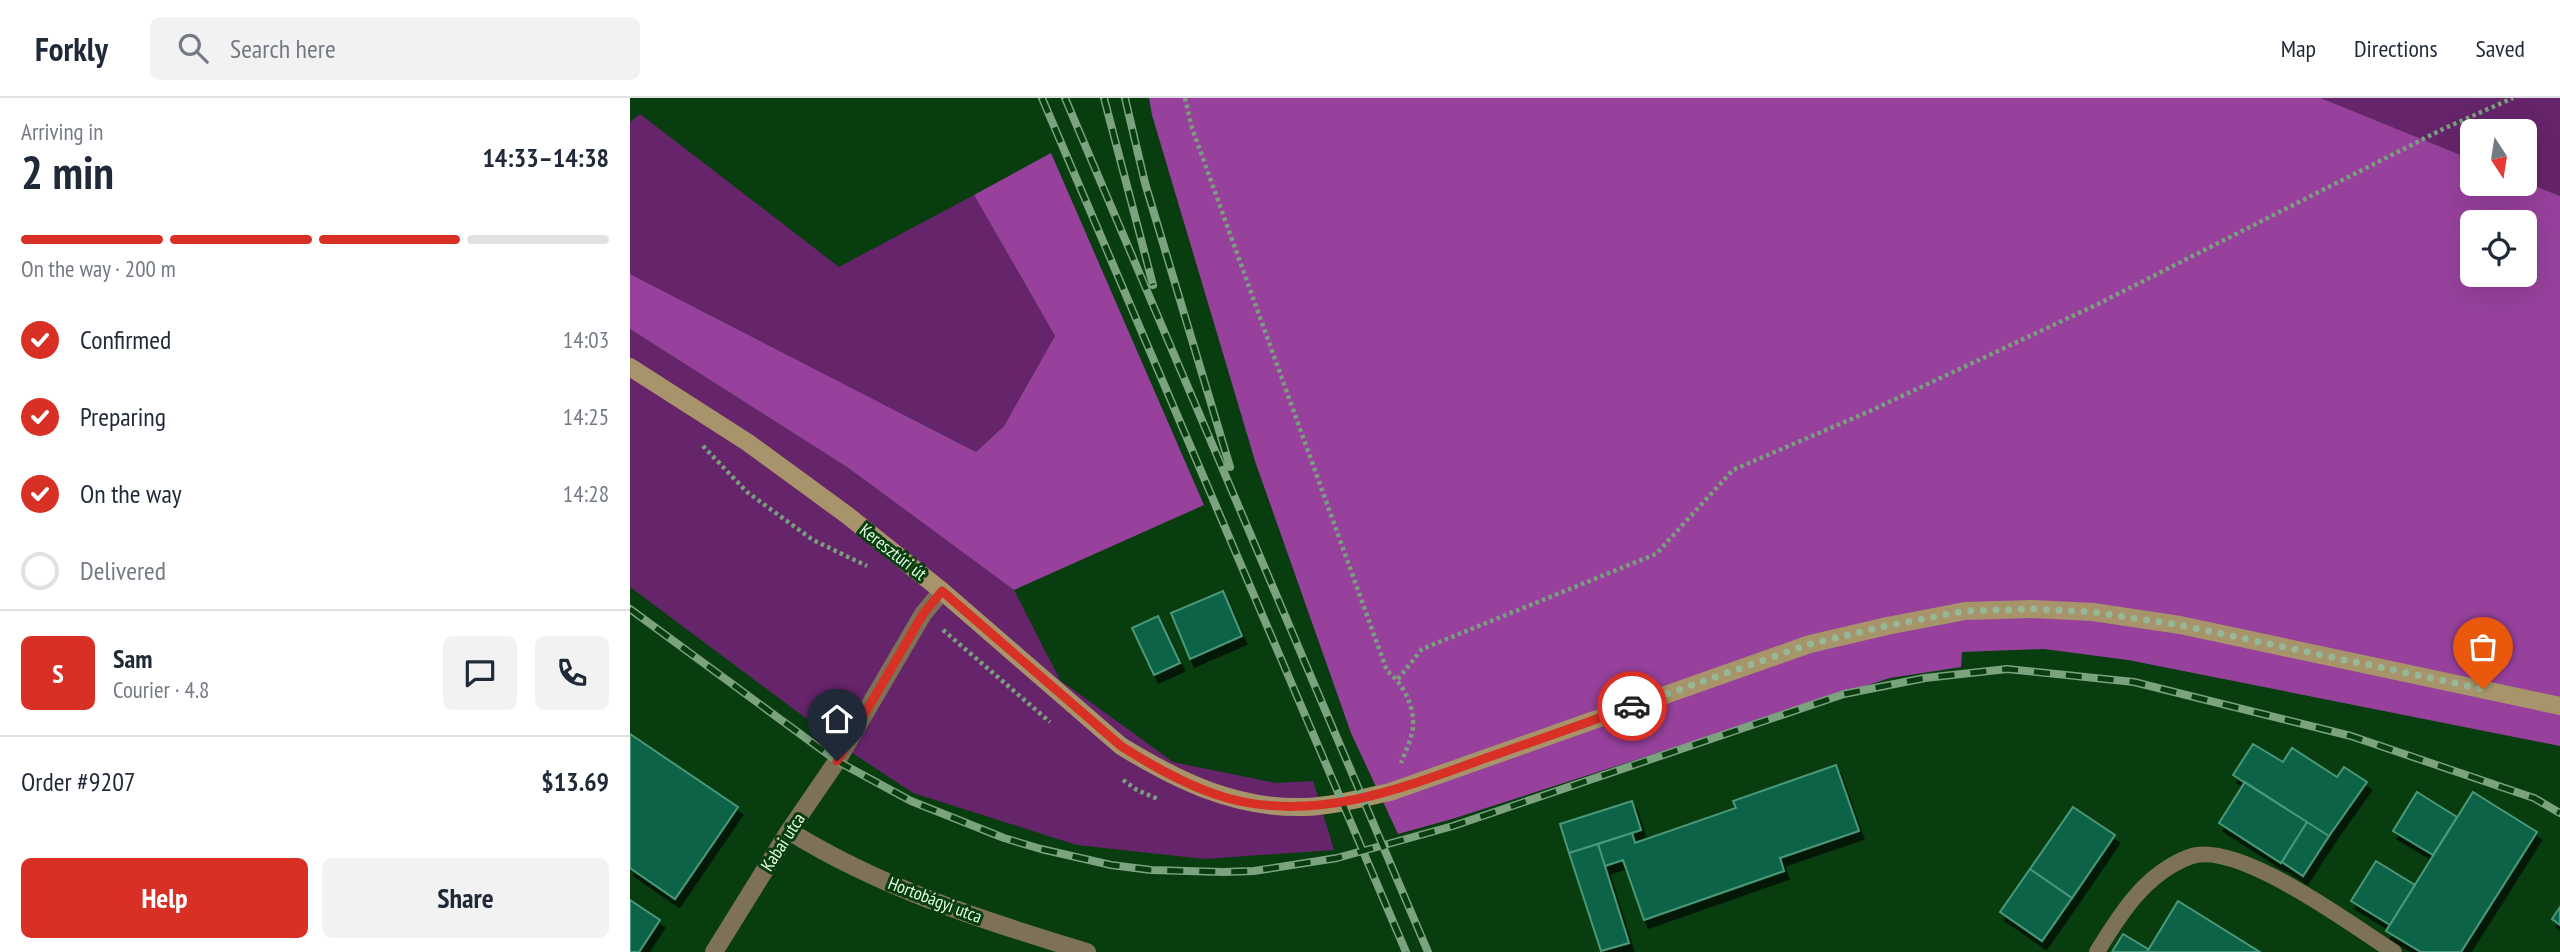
<!DOCTYPE html>
<meta charset="utf-8">
<style>
:root{--surface:#fff;--page:#f2f2f3;--text:#1f2937;--muted:#747a83;--line:#e0e1e3;--accent:#d93025}
body{margin:0;font-family:"PT Sans Narrow",sans-serif;background:var(--page);color:var(--text);height:100vh;display:flex;flex-direction:column;font-size:26px;white-space:nowrap}
*{box-sizing:border-box;margin:0}
p{font-size:23px;color:var(--muted)}
.icon{flex:none;width:38px;height:38px;fill:none;stroke:currentColor;stroke-width:2;stroke-linecap:round;stroke-linejoin:round}
.map{position:relative;flex:1;overflow:hidden}
.sheet{display:flex;flex-direction:column;background:var(--surface);width:630px}
.sheet>*{flex:none}
.needle{width:46px;rotate:168deg}
.buttons{position:absolute;left:1830px;top:21px;display:grid;gap:14px}
.buttons a{display:grid;place-items:center;width:77px;height:77px;border-radius:10px;background:var(--surface);box-shadow:0 7px 28px #0002;font-size:35px}
.pin{position:absolute;display:grid;place-items:center;width:60px;height:60px;color:#fff;margin:-72px -30px;border-radius:50% 50% 50% 0;rotate:-45deg;box-shadow:0 0 7px #0007}
.pin .icon{rotate:45deg}
.courier{position:absolute;display:grid;place-items:center;width:70px;height:70px;margin:-35px;border:5px solid #d93025;border-radius:50%;background:#fff;color:#222;box-shadow:0 2px 9px #0007}
.headline em{font-style:normal;font-weight:600}
.headline div{display:flex;flex-direction:column-reverse}
.headline{display:flex;align-items:center;justify-content:space-between;height:119px;padding:0 21px}
h1{font-size:46px;font-weight:600;line-height:52px}
.bar{display:grid;grid-template-columns:repeat(4,1fr);gap:10px 7px;align-content:center;height:84px;padding:0 21px}
.bar i{height:9px;border-radius:5px;background:var(--line)}
.bar .on{background:var(--accent)}
.bar p{grid-column:span 4}
.line{display:flex;align-items:center;gap:18px;padding:0 21px;border-top:2px solid var(--line)}
.line div{flex:1}
.round{display:grid;place-items:center;flex:none;width:74px;height:74px;border-radius:10px;background:var(--page)}
ol{padding:0 21px;list-style:none}
li{display:flex;align-items:center;gap:21px;height:77px}
li p{margin-inline-start:auto}
li .icon{padding:7px;border-radius:50%;background:var(--accent);color:#fff;stroke-width:4}
li:last-child{color:var(--muted)}
li i{width:38px;height:38px;border:4px solid var(--line);border-radius:50%}
.primary-button{display:flex;gap:14px;margin-top:auto;padding:14px 21px}
.primary-button a{flex:1;height:80px;border-radius:10px;background:var(--accent);color:#fff;font-size:28px;font-weight:600;line-height:80px;text-align:center}
.primary-button a+a{background:var(--page);color:var(--text)}
header{display:flex;align-items:center;gap:42px;box-sizing:border-box;height:98px;padding:0 35px;background:var(--surface);border-bottom:2px solid var(--line)}
header strong{font-size:33px}
nav{display:flex;gap:38px;margin-inline-start:auto;font-size:24px}
.search{width:490px;height:63px;background:var(--page);display:flex;align-items:center;gap:18px;box-sizing:border-box;padding:0 24px;border-radius:10px;color:var(--muted);font-size:26px}
main{display:flex;flex:1;min-height:0}
.map>svg:first-child{display:block}
</style>
<header>
<strong>Forkly</strong>
<div class="search"><svg class="icon" aria-label="search" viewBox="0 0 24 24"><circle cx="10" cy="10" r="6"/><path d="M15 15l6 6"/></svg>Search here</div>
<nav><a>Map</a><a>Directions</a><a>Saved</a></nav>
</header>
<main>
<section class="sheet">
<div class="headline"><div><h1>2 min</h1><p>Arriving in</p></div><em>14:33–14:38</em></div>
<div class="bar"><i class="on"></i><i class="on"></i><i class="on"></i><i></i><p>On the way · 200 m</p></div>
<ol>
<li><svg class="icon" aria-label="check" viewBox="0 0 24 24"><path d="M5 12l5 5 9-10"/></svg>Confirmed<p>14:03</p></li>
<li><svg class="icon" aria-label="check" viewBox="0 0 24 24"><path d="M5 12l5 5 9-10"/></svg>Preparing<p>14:25</p></li>
<li><svg class="icon" aria-label="check" viewBox="0 0 24 24"><path d="M5 12l5 5 9-10"/></svg>On the way<p>14:28</p></li>
<li><i></i>Delivered</li>
</ol>
<div class="line" style="height:126px"><b class="round" style="background:var(--accent);color:#fff">S</b><div><b>Sam</b><p>Courier · 4.8</p></div><a class="round"><svg class="icon" aria-label="chat" viewBox="0 0 24 24"><path d="M4 5h16v11H9l-5 4z"/></svg></a><a class="round"><svg class="icon" aria-label="phone" viewBox="0 0 24 24"><path d="M5 4h4l2 5-3 2q2 4 5 5l2-3 5 2v4C11 20 4 13 5 4z"/></svg></a></div>
<div class="line" style="height:91px"><div>Order #9207</div><b>$13.69</b></div>
<div class="primary-button"><a>Help</a><a>Share</a></div>
</section>
<div class="map">
<svg width="1930" height="854" viewBox="0 0 1930 854">
<defs>
<filter id="shadow"><feDropShadow dx="4.5" dy="8" stdDeviation="0" flood-color="#0009"/></filter>
</defs>
<rect width="100%" height="100%" fill="#083d10"/>
<path fill="#66246b" d="M1691 0H1930V98L1895 84V33H1843V62Z
M10 16 209 169 344 97 425 238 374 328 346 354 0 176V24Z
M0 231 217 369 384 492 430 582 543 664 646 685 683 683 704 752 574 761 447 747 283 695 224 656 0 489Z"/>
<path fill="#97419d" fill-rule="evenodd" d="M519 0H1691L1843 62V86L1895 84 1930 98V648L1498 562 1414 551 1332 554 1331 569 1260 580 822 721 768 736 721 635 625 363 522 17ZM1843 124H1895V177H1843Z
M421 55 574 407 384 492 217 369 0 231V176L346 354 374 328 425 238 344 97Z"/>
<path fill="#086347" stroke="#4b9879" stroke-width="2" filter="url(#shadow)" d="M593 493 612 538 560 561 541 515Z
M528 518 550 565 524 577 502 530Z
M0 636 108 709 45 801 0 770Z
M1623 646 1653 664 1662 650 1707 679 1714 669 1737 684 1699 738 1603 677Z
M1206 667 1229 733 1150 760 1154 773 1014 822 993 762 975 768 968 746 1002 735 1005 745 1106 710 1103 703Z
M1615 684 1677 724 1651 765 1589 725Z
M1787 694 1827 719 1803 757 1763 733Z
M1843 694 1907 734 1831 854H1791L1756 833Z
M1002 703 1011 732 939 755 930 726Z
M1443 709 1485 737 1442 800 1400 771Z
M1677 724 1699 738 1673 778 1652 764Z
M968 746 999 845 971 853 939 755Z
M1746 763 1785 787 1760 827 1721 803Z
M1400 771 1442 800 1412 843 1370 814Z
M0 802 30 822 9 854H0Z
M1548 803 1630 854H1517Z
M1930 809V827L1922 821Z
M1493 836 1518 851 1517 854H1482Z"/>
<g fill="none" stroke-linecap="round" stroke-linejoin="round">
<path stroke="#79a07c" stroke-width="4.5" stroke-dasharray="3.5 3.5" stroke-linecap="butt" d="M555 0 562 30 757 573C772 584 784 607 783 627 783 639 775 654 771 665
M73 348 117 394 183 442 237 468
M313 532 420 624
M768 581 792 551 1026 456 1103 372 1240 313 1466 207 1813 31 1883 0
M493 682 507 692 528 701"/>
<path stroke="#7d7157" stroke-width="16" d="M1467 854C1490 816 1515 776 1559 759 1606 740 1723 828 1764 854"/>
<path stroke="#7d7157" stroke-width="18" d="M159 733C251 790 354 823 457 854
M84 854 159 733 207 663 293 516 312 493"/>
<path stroke="#a7946a" stroke-width="18" d="M0 269 117 344 217 417 312 493 491 648C548 683 606 711 674 709 703 708 732 700 760 694L1180 546 1257 528 1335 513 1402 511 1463 514 1550 527 1930 608"/>
<defs>
<path id="rail" d="M412 0 776 854
M435 0 798 854
M474 0 523 187
M495 0 515 85 600 369
M0 511 207 663 281 703 374 740 411 751 481 767 521 772 593 774 624 773 707 760 823 728 1214 596 1295 580 1377 571 1504 584 1721 638 1904 700 1930 715"/>
</defs>
<use href="#rail" stroke="#7ba37f" stroke-width="8"/>
<use href="#rail" stroke="#083d10" stroke-width="5" stroke-dasharray="16" stroke-linecap="butt"/>
</g>
<g fill="none" stroke-linecap="round" stroke-linejoin="round">
<path stroke="#95b998" stroke-width="7" stroke-dasharray="0 12.6" d="M1002 608 1180 546 1256 528 1335 513 1402 511 1463 514 1550 527 1853 591"/>
<path stroke="#d93025" stroke-width="9" d="M207 663 293 516 312 493 491 648C524 669 559 689 597 700 686 725 773 690 856 660 905 643 954 626 1002 608"/>
</g>
<g text-anchor="middle" stroke-width="6" stroke-linejoin="round" paint-order="stroke">
<g font-size="18" fill="#e1fce1" stroke="#083d10">
<text transform="translate(263 454) rotate(38)" y="6">Keresztúri út</text>
<text transform="translate(153 744) rotate(-57)" y="6">Kabai utca</text>
<text transform="translate(305 802) rotate(21)" y="6">Hortobágyi utca</text>
</g>
</g>
</svg>
<div class="buttons">
<a><svg class="needle" viewBox="-14 -14 28 28"><path d="M0-13l5 13h-10z" fill="#e53935"/><path d="M0 13l5-13h-10z" fill="#747a83"/></svg></a>
<a><svg class="icon" aria-label="locate" viewBox="0 0 24 24"><circle cx="12" cy="12" r="6"/><path d="M12 2v4M12 18v4M2 12h4M18 12h4"/></svg></a>
</div>
<div class="pin" style="left:1853px;top:591px;background:#ea580c"><svg class="icon" aria-label="bag" viewBox="0 0 24 24"><path d="M5 8h14l-1 12H6zM9 8a3 3 0 0 1 6 0"/></svg></div>
<div class="pin" style="left:207px;top:663px;background:#1f2937"><svg class="icon" aria-label="home" viewBox="0 0 24 24"><path d="M3 11l9-7 9 7M6 9v11h12V9"/></svg></div>
<div class="courier" style="left:1002px;top:608px"><svg class="icon" aria-label="car" viewBox="0 0 24 24"><path d="M5 17H2v-5l4-1 3-4h7l3 4 3 1v5h-3M9 17h6M6 11h13"/><circle cx="7" cy="17" r="2"/><circle cx="17" cy="17" r="2"/></svg></div>
</div>
</main>
